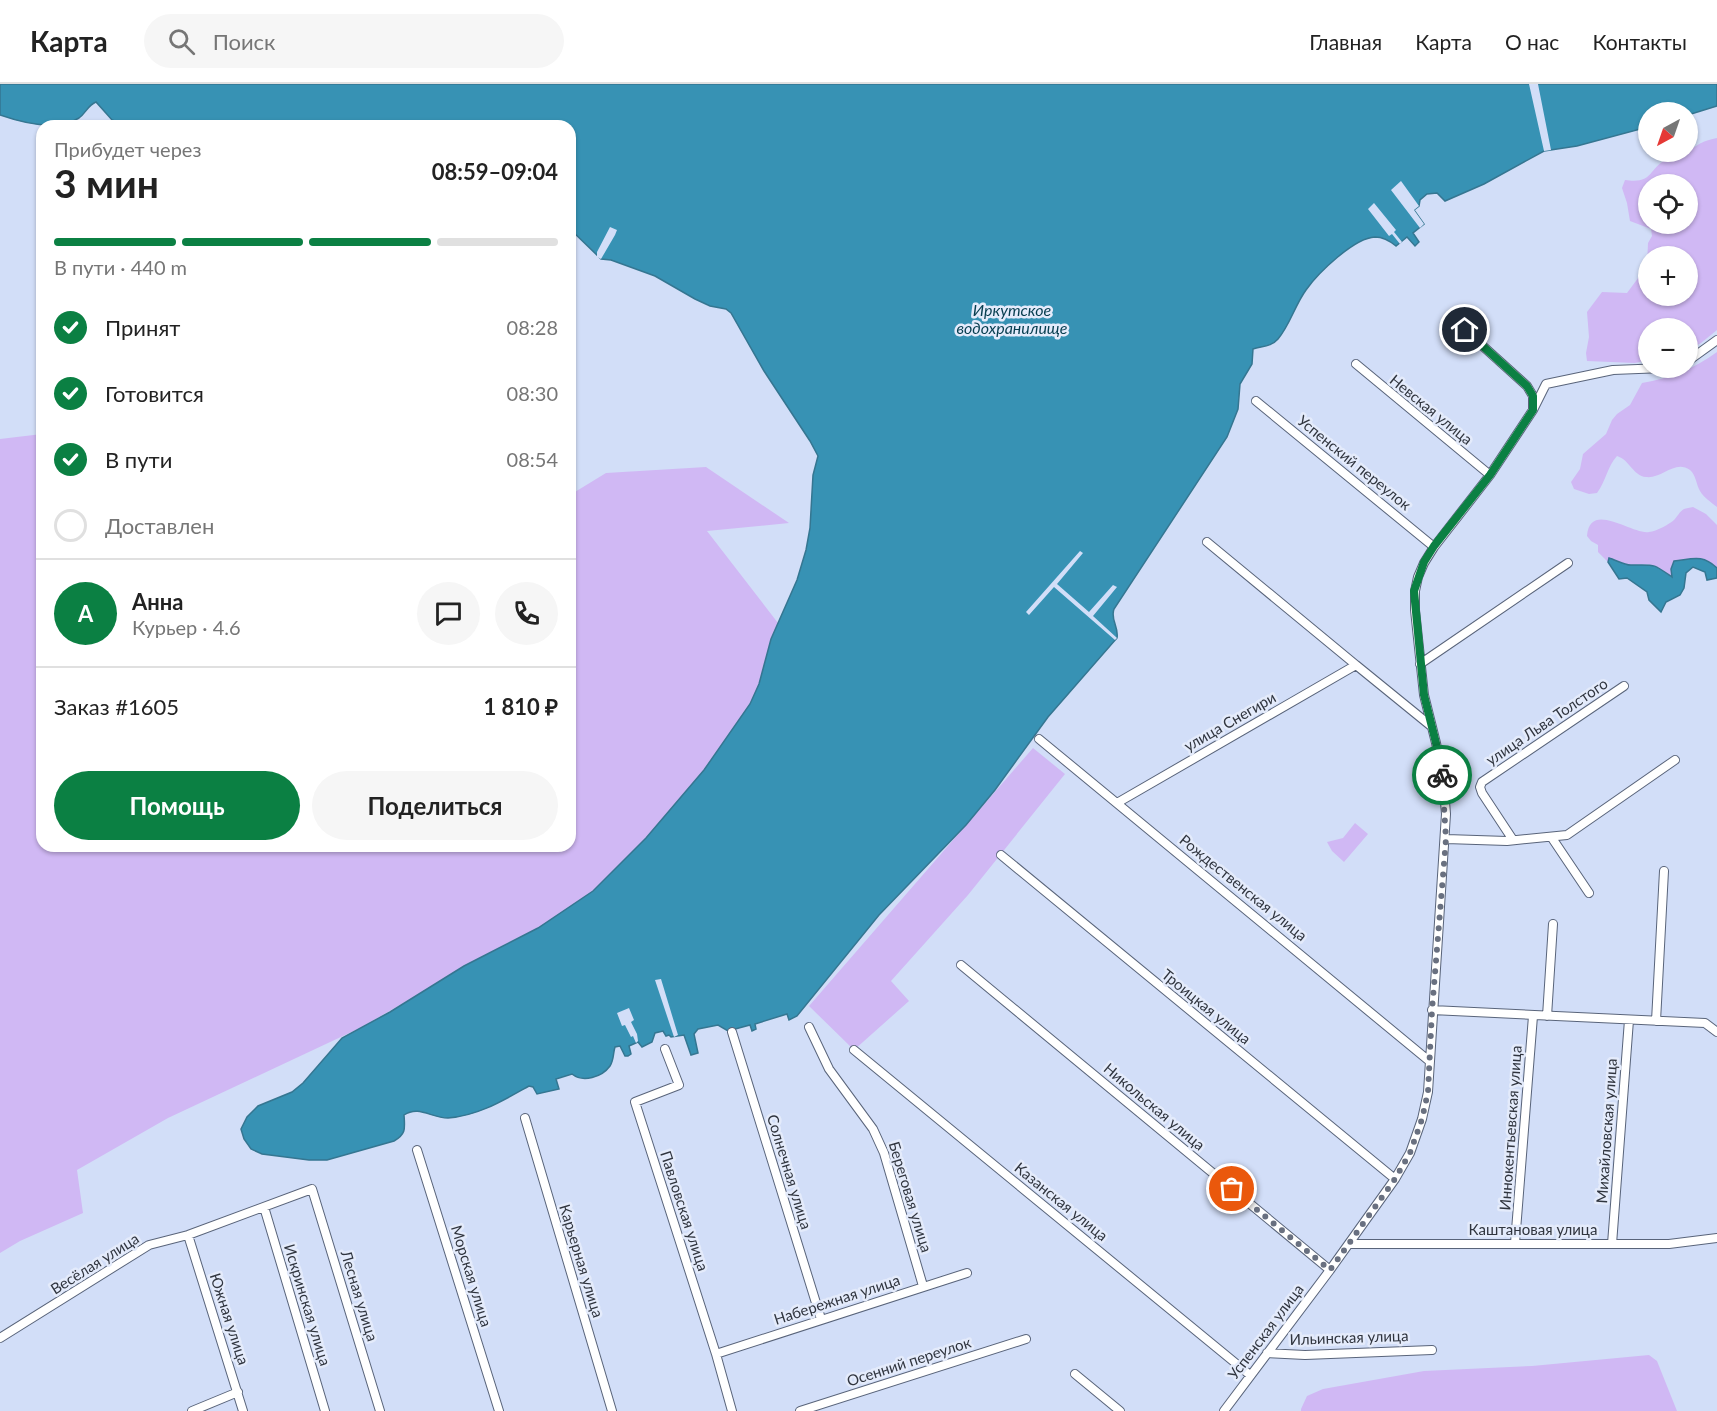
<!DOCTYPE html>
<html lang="ru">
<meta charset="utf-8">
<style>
:root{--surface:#fff;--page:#f6f6f6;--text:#222;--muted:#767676;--line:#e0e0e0;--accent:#0b8043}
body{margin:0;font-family:Lato,sans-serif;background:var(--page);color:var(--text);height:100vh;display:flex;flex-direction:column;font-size:22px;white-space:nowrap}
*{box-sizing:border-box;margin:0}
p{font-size:20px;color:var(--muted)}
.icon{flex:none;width:33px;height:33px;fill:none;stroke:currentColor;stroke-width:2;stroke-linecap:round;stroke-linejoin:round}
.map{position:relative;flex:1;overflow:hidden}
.details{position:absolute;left:36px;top:36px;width:540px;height:732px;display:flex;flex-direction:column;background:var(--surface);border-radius:18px;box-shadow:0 2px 4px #0004}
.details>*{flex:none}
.needle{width:39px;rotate:220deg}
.fabs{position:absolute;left:1638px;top:18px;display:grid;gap:12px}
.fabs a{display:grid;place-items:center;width:60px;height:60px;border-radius:50%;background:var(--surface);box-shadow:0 2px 4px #0004;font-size:30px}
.pin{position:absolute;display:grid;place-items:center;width:51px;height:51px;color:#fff;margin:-26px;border:3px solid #fff;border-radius:50%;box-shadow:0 2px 6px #0007}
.courier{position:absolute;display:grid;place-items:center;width:60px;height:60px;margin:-30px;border:4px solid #0b8043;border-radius:50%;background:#fff;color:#222;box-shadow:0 2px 8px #0007}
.head em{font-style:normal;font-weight:700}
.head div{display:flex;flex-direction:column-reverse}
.head{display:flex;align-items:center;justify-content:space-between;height:102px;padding:0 18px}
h1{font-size:39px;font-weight:700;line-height:45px}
.bar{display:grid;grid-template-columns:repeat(4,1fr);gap:9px 6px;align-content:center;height:72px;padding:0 18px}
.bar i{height:8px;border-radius:4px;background:var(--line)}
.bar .active{background:var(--accent)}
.bar p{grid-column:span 4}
.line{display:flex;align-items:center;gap:15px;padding:0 18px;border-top:2px solid var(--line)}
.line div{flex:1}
.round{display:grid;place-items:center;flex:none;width:63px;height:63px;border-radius:32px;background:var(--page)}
ol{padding:0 18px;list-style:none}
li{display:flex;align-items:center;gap:18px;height:66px}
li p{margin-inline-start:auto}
li .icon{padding:6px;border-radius:50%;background:var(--accent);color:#fff;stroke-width:4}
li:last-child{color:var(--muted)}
li i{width:33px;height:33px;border:3px solid var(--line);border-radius:50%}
.cta{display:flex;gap:12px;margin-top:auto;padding:12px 18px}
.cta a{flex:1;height:69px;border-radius:36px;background:var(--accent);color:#fff;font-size:24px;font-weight:700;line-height:69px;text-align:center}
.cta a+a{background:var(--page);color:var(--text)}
header{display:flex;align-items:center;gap:36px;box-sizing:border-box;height:84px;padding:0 30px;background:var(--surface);border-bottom:2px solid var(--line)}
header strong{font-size:28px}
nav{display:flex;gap:33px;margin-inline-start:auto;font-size:21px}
.search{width:420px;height:54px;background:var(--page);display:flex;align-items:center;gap:15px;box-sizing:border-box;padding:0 21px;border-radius:33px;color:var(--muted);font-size:22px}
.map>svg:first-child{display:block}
</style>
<header>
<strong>Карта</strong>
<div class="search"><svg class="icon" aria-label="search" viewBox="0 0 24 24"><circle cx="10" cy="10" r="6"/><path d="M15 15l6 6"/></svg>Поиск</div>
<nav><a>Главная</a><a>Карта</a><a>О нас</a><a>Контакты</a></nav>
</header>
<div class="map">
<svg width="1717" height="1327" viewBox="0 0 1717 1327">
<rect width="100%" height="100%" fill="#d2def8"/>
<path fill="#d0b8f4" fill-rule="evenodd" d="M1717 54V246L1701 259 1688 266V244H1648V276L1635 279 1587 277 1586 269 1589 253 1587 228 1602 208 1627 209 1647 182 1648 159 1652 152 1651 145 1630 137 1627 119 1622 104 1625 96C1653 100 1648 86 1665 76 1670 72 1678 73 1683 70 1698 62 1698 58 1717 54ZM1688 100V140H1648V100ZM1648 172H1688V212H1648Z
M1717 268V423C1711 418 1704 414 1700 407 1696 400 1696 391 1690 386 1675 375 1662 395 1646 393 1633 392 1630 376 1617 372 1607 383 1606 397 1597 409L1589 410 1574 405 1571 398 1580 385 1583 370 1606 350 1612 336 1617 330 1630 321 1642 299C1670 294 1694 285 1717 268Z
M42 350V762H570V411L606 389 706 383 789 439 707 447 778 539 771 555 759 600 750 620 704 686 646 754 593 807 538 844 511 857 360 944 168 1034 77 1086 83 1129 20 1157 0 1169V355Z
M1693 423 1706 430 1717 441V484L1716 482 1681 477H1675L1672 494C1655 480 1654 480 1633 481 1626 482 1616 476 1609 474L1608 478 1598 468V461L1591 457 1587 452C1590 416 1632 451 1649 448 1657 447 1668 441 1674 436 1677 433 1680 427 1684 425 1686 424 1690 424 1693 423Z
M1033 664 1065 690 968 811 891 897 909 917 854 966 809 922Z
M1355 739 1368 750 1344 778 1332 767 1327 758 1343 754Z
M1649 1271 1657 1277 1677 1327H1301V1325L1307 1312 1323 1305 1424 1287 1532 1282Z"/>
<path fill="#3792b4" stroke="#357691" stroke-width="1.5" d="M0 0H1717V22L1688 31V28H1648V43L1577 62 1544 67 1484 100 1445 117 1437 109 1427 110 1420 116 1419 122 1414 126 1424 140 1413 149 1419 158 1415 162 1407 153 1396 162C1390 157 1384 153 1375 153 1354 154 1318 189 1306 206 1295 221 1290 241 1278 255 1271 263 1262 262 1253 265L1252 280 1240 300 1238 325 1227 353 1114 525C1110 535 1119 543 1117 554L1048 633 995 706 966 741 879 831 797 932 789 936 787 930 755 940 756 945 752 947 750 941 728 947 718 941 698 945 694 950 698 969 691 971 684 951 671 953 669 951 666 952 663 947 655 949 652 958 642 963 638 958 629 962 631 970 628 972H625L620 962 615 963C613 969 614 976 610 982 602 993 583 999 572 990L556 995 559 1005 537 1010 533 1003 529 1002C504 1016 478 1032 448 1034 431 1034 419 1021 404 1031 405 1045 406 1050 394 1057L327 1076H309L262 1070 251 1065 244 1055 241 1045 247 1033 258 1022 292 1008 303 999 342 954 390 928 464 882 538 844 593 807 646 754 704 686 750 620 759 600 771 555 797 496 806 466 810 444 813 391 818 372 810 357 764 287 731 229 726 225 710 222 695 215 655 192 611 176 601 175 570 145V42H126L112 36 96 18C88 21 86 29 79 34 57 48 23 39 0 31Z
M1609 474C1616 476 1626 482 1632 481 1656 481 1652 479 1672 493L1671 485 1674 477C1693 475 1702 470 1717 484V494L1707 496 1705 488 1693 483 1686 489 1684 504 1680 511 1666 518 1661 528 1649 516 1647 508 1627 494 1619 495 1608 478Z"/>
<path fill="#d2def8" d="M1529 0H1538L1551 66 1544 67Z
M1401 97 1419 122 1414 126 1424 140 1420 144 1391 106Z
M1374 119 1396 146 1394 148 1402 158 1400 160 1392 150 1389 152 1368 125Z
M610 143 617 146 615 151 601 175 597 173V168Z
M1080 467 1083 469 1057 500 1089 528 1113 501 1117 503 1093 532 1117 554 1115 556 1054 503 1029 531 1026 528Z
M661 895 678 951 674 953 655 896Z
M629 924 634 936 631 938 637 950 638 957 636 959 633 952 631 953 625 941 622 942 617 929Z"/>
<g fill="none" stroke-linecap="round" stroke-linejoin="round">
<defs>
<path id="minor" d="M1465 246 1527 302 1533 312V325
M1688 277 1717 256
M1356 280 1490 391
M1256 317 1434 463
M1207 458 1356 581
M1420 580 1568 479
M1039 655 1428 976
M1117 719 1356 581 1431 642
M1552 754 1589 809
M1446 755 1507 757 1567 751 1675 676
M1513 756 1482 709 1480 703 1482 698 1624 602
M1001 771 1395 1095
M961 881 1330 1186
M1432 926 1705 939 1717 948
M1547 932 1553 840
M1656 937 1664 787
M809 943 829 985 873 1045 884 1069 923 1202
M732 948 821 1235
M665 965 679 1001 635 1018 716 1270 732 1327
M854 966 1250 1291
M525 1034 612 1327
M417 1066 499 1327
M264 1123 325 1327
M188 1151 243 1327
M1515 1159 1533 932
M1349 1160H1669L1717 1154
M1612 1160 1629 936
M0 1254 149 1161 188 1151 312 1105 380 1327
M1267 1269 1305 1271 1432 1266
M716 1270 967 1189
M1075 1290 1120 1327
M192 1327 238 1308
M800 1327 1026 1255
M1224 1327 1330 1186 1395 1095 1410 1069 1422 1035 1428 1008 1446 730 1443 693 1436 659 1424 611 1415 526V507L1418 493 1424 479 1434 463 1490 391 1533 326 1546 300 1613 286 1664 284"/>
</defs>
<use href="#minor" stroke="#59647a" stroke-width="10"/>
<use href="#minor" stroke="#fff" stroke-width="8"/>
</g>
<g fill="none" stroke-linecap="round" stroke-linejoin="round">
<path stroke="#697080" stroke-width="6" stroke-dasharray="0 10.8" d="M1232 1105 1330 1186 1395 1095 1410 1069 1422 1035 1428 1008 1432 926 1446 755 1442 691"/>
<path stroke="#0b8043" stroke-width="8" d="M1442 691 1436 659 1424 611 1414 507 1424 478 1434 462 1490 391 1533 326V312L1527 302 1465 246"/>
</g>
<g text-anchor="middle" stroke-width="5" stroke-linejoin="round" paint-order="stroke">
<g font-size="15" fill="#30353f" stroke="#e4ebfb">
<text transform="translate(1431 326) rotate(39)" y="5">Невская улица</text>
<text transform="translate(1354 379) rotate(39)" y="5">Успенский переулок</text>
<text transform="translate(1230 638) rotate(-30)" y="5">улица Снегири</text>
<text transform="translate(1547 638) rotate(-34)" y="5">улица Льва Толстого</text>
<text transform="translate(1243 804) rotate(39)" y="5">Рождественская улица</text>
<text transform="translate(1206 923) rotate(39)" y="5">Троицкая улица</text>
<text transform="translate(1154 1023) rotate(40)" y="5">Никольская улица</text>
<text transform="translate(1511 1044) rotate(-86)" y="5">Иннокентьевская улица</text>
<text transform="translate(1607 1047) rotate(-86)" y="5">Михайловская улица</text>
<text transform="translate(789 1088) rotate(73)" y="5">Солнечная улица</text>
<text transform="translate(910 1113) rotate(73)" y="5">Береговая улица</text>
<text transform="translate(1061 1118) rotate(39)" y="5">Казанская улица</text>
<text transform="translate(684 1127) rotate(72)" y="5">Павловская улица</text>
<text x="1533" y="1151">Каштановая улица</text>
<text transform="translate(581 1177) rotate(73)" y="5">Карьерная улица</text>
<text transform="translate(95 1180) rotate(-32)" y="5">Весёлая улица</text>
<text transform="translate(471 1192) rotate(73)" y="5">Морская улица</text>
<text transform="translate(359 1212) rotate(73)" y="5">Лесная улица</text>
<text transform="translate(837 1216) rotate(-18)" y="5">Набережная улица</text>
<text transform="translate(307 1221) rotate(73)" y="5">Искринская улица</text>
<text transform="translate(229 1235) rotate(72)" y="5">Южная улица</text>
<text transform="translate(1266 1248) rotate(-53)" y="5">Успенская улица</text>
<text transform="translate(1349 1254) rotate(-2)" y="5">Ильинская улица</text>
<text transform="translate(909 1278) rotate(-18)" y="5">Осенний переулок</text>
</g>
<g font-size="16" font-style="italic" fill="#063d4f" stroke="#e4ebfb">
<text x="1012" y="232">Иркутское<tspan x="1012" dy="18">водохранилище</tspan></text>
</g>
</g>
</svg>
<div class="fabs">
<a><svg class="needle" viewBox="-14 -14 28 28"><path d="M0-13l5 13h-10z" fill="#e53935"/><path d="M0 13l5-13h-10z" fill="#767676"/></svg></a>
<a><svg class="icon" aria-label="locate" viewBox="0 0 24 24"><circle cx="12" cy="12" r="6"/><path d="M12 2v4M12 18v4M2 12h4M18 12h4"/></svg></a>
<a>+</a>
<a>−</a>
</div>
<div class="pin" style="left:1232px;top:1105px;background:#ea580c"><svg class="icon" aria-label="bag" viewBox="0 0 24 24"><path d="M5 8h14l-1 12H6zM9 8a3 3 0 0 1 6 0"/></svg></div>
<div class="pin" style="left:1465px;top:246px;background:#1f2937"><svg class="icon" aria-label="home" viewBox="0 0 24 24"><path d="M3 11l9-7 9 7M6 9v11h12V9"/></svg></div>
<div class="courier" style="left:1442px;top:691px"><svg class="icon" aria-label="bike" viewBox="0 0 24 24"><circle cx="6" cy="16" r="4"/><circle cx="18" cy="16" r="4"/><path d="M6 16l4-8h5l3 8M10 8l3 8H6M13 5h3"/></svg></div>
<section class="details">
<div class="head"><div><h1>3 мин</h1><p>Прибудет через</p></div><em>08:59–09:04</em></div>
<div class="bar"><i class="active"></i><i class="active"></i><i class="active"></i><i></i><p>В пути · 440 m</p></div>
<ol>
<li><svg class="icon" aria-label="check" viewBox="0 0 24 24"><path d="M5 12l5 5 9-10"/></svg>Принят<p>08:28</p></li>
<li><svg class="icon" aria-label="check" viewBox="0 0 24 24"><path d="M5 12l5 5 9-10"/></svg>Готовится<p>08:30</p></li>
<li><svg class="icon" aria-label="check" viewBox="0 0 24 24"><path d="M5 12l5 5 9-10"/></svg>В пути<p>08:54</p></li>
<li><i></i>Доставлен</li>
</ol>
<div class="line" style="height:108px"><b class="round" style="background:var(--accent);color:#fff">А</b><div><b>Анна</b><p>Курьер · 4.6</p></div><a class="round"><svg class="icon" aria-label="chat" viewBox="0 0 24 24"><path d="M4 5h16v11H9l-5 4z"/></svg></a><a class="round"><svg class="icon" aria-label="phone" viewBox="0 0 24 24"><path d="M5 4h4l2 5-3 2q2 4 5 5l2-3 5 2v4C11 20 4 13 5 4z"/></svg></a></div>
<div class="line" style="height:78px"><div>Заказ #1605</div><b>1 810 ₽</b></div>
<div class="cta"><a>Помощь</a><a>Поделиться</a></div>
</section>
</div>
